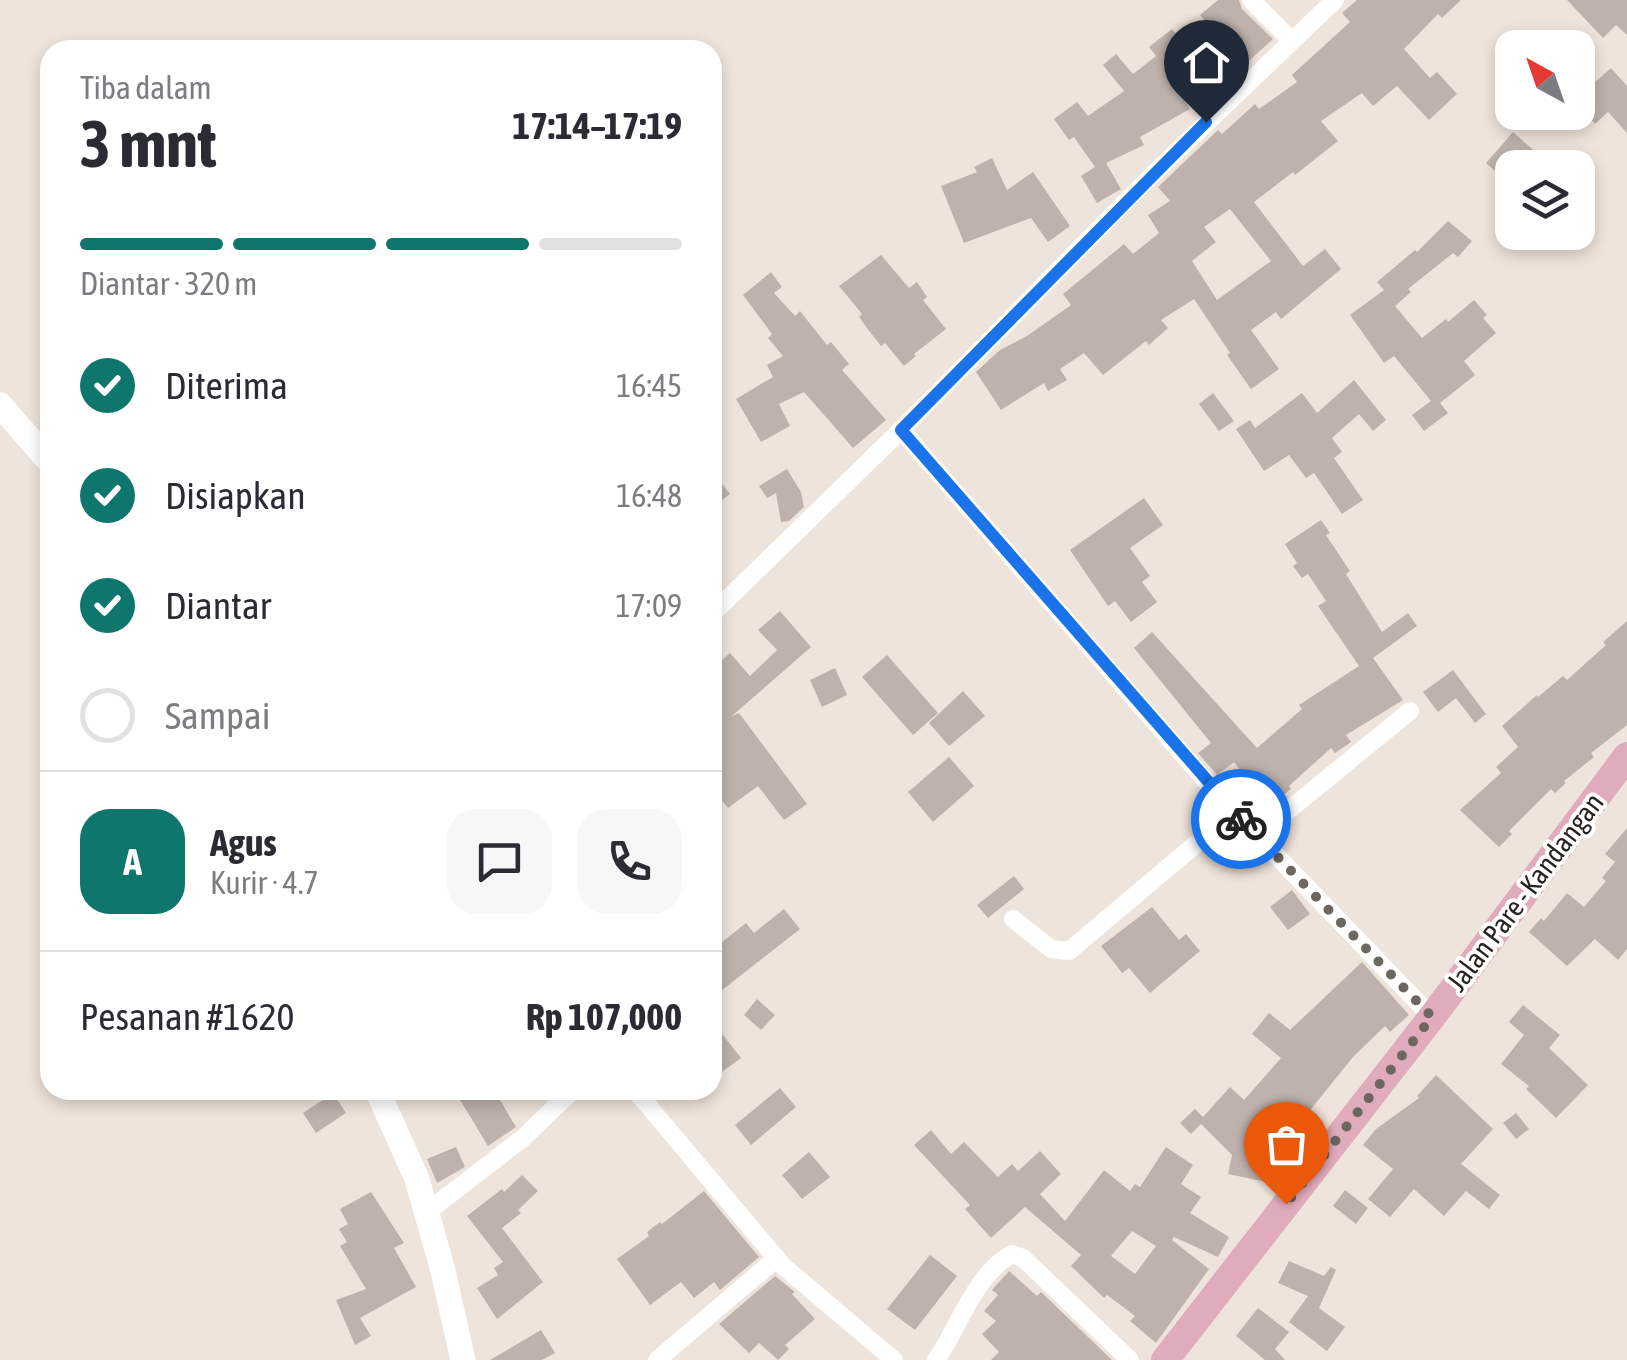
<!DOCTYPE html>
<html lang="id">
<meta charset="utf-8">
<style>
:root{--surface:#fff;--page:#f7f7f7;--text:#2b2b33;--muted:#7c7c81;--line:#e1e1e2;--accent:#0f766e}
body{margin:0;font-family:"Asap Condensed",sans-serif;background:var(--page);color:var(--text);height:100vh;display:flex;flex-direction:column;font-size:38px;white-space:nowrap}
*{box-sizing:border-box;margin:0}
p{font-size:32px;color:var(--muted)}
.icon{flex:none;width:55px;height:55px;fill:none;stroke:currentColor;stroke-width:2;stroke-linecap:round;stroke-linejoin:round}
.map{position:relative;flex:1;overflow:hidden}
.side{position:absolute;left:40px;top:40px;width:682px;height:1060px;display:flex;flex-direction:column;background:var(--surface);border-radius:30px;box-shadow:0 5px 15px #0003}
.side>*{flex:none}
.needle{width:65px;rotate:320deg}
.tools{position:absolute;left:1495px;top:30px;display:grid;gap:20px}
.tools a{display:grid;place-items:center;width:100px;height:100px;border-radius:20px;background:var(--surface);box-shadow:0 5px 15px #0003;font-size:50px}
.pin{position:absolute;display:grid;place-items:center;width:85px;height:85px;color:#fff;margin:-102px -42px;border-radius:50% 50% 50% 0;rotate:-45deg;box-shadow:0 0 10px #0007}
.pin .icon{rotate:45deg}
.courier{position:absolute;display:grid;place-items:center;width:100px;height:100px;margin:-50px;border:8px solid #1a73e8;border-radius:50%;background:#fff;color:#222;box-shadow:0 2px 12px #0007}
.head em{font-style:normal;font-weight:700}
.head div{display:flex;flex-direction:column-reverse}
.head{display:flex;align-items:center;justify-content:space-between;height:170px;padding:0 40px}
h1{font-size:65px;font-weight:700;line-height:75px}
.bar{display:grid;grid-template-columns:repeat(4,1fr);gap:15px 10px;align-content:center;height:120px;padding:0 40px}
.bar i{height:12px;border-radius:8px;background:var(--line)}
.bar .active{background:var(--accent)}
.bar p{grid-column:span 4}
.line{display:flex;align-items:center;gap:25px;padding:0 40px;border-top:2px solid var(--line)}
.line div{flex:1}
.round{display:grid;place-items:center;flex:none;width:105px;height:105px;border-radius:30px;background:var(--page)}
ol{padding:0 40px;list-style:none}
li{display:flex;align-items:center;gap:30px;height:110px}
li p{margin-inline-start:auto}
li .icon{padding:10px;border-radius:50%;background:var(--accent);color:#fff;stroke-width:4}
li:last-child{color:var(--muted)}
li i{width:55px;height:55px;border:5px solid var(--line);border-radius:50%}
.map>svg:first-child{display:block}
</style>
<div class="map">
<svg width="1627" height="1360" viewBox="0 0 1627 1360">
<rect width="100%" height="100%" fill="#efe4db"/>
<path fill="#bfb2ac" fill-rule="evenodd" d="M1218 0H1239L1242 9 1273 39 1242 67 1210 32 1212 29 1200 15Z
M1357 0H1461L1442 18 1438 14 1404 49 1430 78 1437 72 1457 94 1429 120 1397 86 1373 106 1362 93 1321 121 1338 141 1295 175 1293 172 1254 202 1303 266 1325 249 1341 269 1281 319 1276 312 1251 330 1279 369 1251 389 1227 355 1230 353 1194 299 1161 320 1168 328 1149 345 1146 341 1103 375 1084 353 1060 369 1067 380 1048 391 1044 383 1001 410 976 372 1000 350 1027 336 1071 305 1063 294 1124 244 1133 254 1159 233 1148 215 1170 201 1158 187 1218 130 1222 134 1255 104 1259 109 1297 82 1292 75 1350 22 1342 13ZM1230 209 1271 261 1217 300 1192 261 1216 242 1204 227Z
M1567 0H1627V35L1616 25 1603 38Z
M1172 29 1213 80 1185 101 1190 109 1140 137 1144 145 1106 163 1121 189 1097 203 1081 176 1095 167 1074 137 1069 140 1054 119 1077 102 1088 116 1124 91 1103 65 1116 54 1133 74 1156 56 1149 47Z
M1611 68 1627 86V133L1608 112 1595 124 1578 104V97Z
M1513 132 1554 168H1512V186L1486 163Z
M992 158 1007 190 1033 172 1070 226 1048 242 1031 218 964 243 941 186 977 172 974 167Z
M1448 221 1472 241 1458 257 1453 253 1408 289 1411 292 1395 306 1422 338 1446 319 1448 322 1474 300 1487 315 1483 318 1496 333 1464 361 1475 375 1440 403 1448 413 1424 431 1412 415 1431 401 1394 356 1384 363 1350 315 1384 290 1377 282 1415 250 1417 252Z
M881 255 909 288 917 282 927 297 923 300 946 329 914 354 916 356 904 366 885 343 881 346 870 332 859 317 862 314 839 286Z
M771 272 782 287 774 293 795 316 800 311 827 345 831 342 849 364 842 370 886 420 853 448 804 392 779 404 790 426 761 442 736 399 773 377 767 365 783 356 768 338 772 334 743 295Z
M1354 380 1386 420 1373 431 1359 414 1332 438 1342 452 1334 458 1363 500 1342 514 1314 473 1306 478 1289 455 1264 471 1236 429 1250 420 1255 428 1302 393 1317 413Z
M1213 393 1234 421 1219 431 1199 404Z
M787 469 801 492 804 507 789 521 781 522 776 493 767 498 759 486Z
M712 471 730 494 712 508Z
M1144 498 1163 525 1130 548 1150 576 1142 582 1157 602 1131 622 1115 601 1108 606 1070 550Z
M1321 520 1330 533 1326 535 1350 571 1346 574 1382 632 1408 613 1417 626 1373 658 1403 700 1346 735 1351 742 1335 753 1331 748 1289 786 1291 789 1258 816 1242 796 1253 787 1234 762 1217 775 1198 753 1211 743 1134 648 1152 632 1257 748 1302 709 1299 705 1359 666 1318 606 1326 601 1308 574 1302 578 1293 566 1297 563 1285 544Z
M780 611 811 647 732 716 739 713 807 804 784 820 758 786 728 808 712 788V669L730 653 750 676 777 650 758 630Z
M1627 621V725L1591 753 1594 757 1564 781 1566 783 1555 793 1551 789 1509 831 1512 834 1499 847 1460 810 1501 773 1496 767 1518 747 1502 726 1537 695 1538 697 1563 676 1567 680 1606 645 1603 642Z
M887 655 938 713 913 735 862 677Z
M835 668 847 695 822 707 810 680Z
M1453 670 1486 714 1475 723 1456 698 1438 712 1423 692Z
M963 691 985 716 949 746 929 723Z
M949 757 974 786 933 822 908 792Z
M1627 828V949L1618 960 1595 939 1567 966 1529 932 1541 918 1544 921 1567 893 1584 907 1606 881 1602 878 1615 862 1605 854Z
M1014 876 1024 889 988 918 977 905Z
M1292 890 1310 914 1288 930 1270 907Z
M1152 907 1179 940 1186 934 1200 951 1150 993 1129 968 1122 973 1101 946Z
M784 909 800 929 712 998V950L746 923 754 933Z
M1362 962 1409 1015 1390 1032 1385 1026 1353 1057 1299 1124 1286 1112 1256 1148 1284 1154 1277 1184 1228 1174 1232 1155 1201 1124 1191 1134 1180 1123 1195 1109 1203 1117 1230 1087 1244 1100 1281 1058 1252 1034 1269 1013 1290 1030Z
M757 999 775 1015 761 1030 744 1015Z
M1523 1005 1560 1035 1549 1048 1588 1085 1556 1118 1526 1089 1529 1086 1501 1064 1524 1035 1509 1022Z
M712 1021 741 1058 712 1079Z
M1436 1075 1493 1129 1461 1164 1500 1195 1489 1209 1466 1191 1444 1216 1414 1189 1390 1217 1368 1199 1393 1169 1363 1145 1376 1129 1419 1098 1417 1096Z
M780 1088 796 1107 751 1145 735 1125Z
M454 1090H514L500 1100 516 1127 488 1146Z
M333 1093 346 1113 316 1133 303 1113Z
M1516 1113 1529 1129 1516 1139 1503 1123Z
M931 1130 951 1154 964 1142 998 1177 1012 1164 1018 1171 1040 1151 1061 1174 1040 1194 1065 1221 1104 1170 1130 1191 1135 1184 1140 1187 1166 1147 1193 1165 1181 1184 1201 1197 1190 1213 1229 1237 1218 1257 1174 1237 1172 1240 1209 1269 1156 1343 1130 1321 1135 1316 1107 1295 1104 1298 1071 1266 1081 1255 1025 1207 991 1238 965 1209 970 1205 914 1145ZM1132 1231 1156 1246 1135 1274 1111 1256Z
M456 1147 465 1167 437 1183 427 1159Z
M809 1152 830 1177 802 1199 782 1175Z
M522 1175 538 1191 518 1210 521 1213 502 1228 543 1282 497 1319 477 1288 498 1275 494 1268 503 1262 467 1216 502 1189 504 1192Z
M1345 1190 1368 1208 1356 1224 1333 1206Z
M704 1191 759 1257 720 1290 714 1282 694 1298 681 1282 650 1305 617 1259 649 1236 647 1232 660 1222 662 1224Z
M371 1192 404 1243 394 1248 416 1287 360 1318 371 1336 355 1345 336 1300 366 1289 340 1246 347 1242 339 1229 348 1224 340 1209Z
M930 1255 957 1276 915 1330 887 1309Z
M1289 1261 1324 1276 1331 1267 1336 1270 1319 1308 1345 1327 1327 1351 1289 1322 1308 1296 1278 1283Z
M1009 1271 1037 1296 1041 1292 1112 1360H991L999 1352 982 1334 996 1321 984 1311 998 1295 992 1290Z
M775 1276 795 1292 792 1294 815 1319 785 1345 789 1349 778 1360 759 1343 749 1353 719 1324Z
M1258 1308 1289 1332 1275 1349 1285 1360H1265L1236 1336Z
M541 1330 555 1353 542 1360H490Z"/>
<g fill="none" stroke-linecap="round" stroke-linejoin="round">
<path stroke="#fff" stroke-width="18" d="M1251 0 1291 40
M901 430 1219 796 1432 1017
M712 614 901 430 1150 177 1335 0
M1257 836 1410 711
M1013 919 1051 949 1069 951 1234 812
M635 1090 783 1266 894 1360
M427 1212 523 1138 573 1090
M657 1360 777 1258
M936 1360C959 1327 975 1274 1012 1254L1023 1258 1130 1360"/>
<path stroke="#fff" stroke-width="25" d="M0 405 50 462
M377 1090 417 1179 442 1267 463 1360"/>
<path stroke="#e0abbc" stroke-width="28" d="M1165 1360 1432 1017 1627 756"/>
</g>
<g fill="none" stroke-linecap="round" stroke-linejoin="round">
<path stroke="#6d6761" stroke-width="10" stroke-dasharray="0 18" d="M1241 819 1432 1017 1286 1204"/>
<path stroke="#1a73e8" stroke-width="12" d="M1206 122 901 430 1241 819"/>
</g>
<g text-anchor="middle" stroke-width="8" stroke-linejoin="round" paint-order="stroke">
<g font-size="28" fill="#272320" stroke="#fff">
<text transform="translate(1525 892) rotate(-53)" y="10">Jalan Pare - Kandangan</text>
</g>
</g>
</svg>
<div class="tools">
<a><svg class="needle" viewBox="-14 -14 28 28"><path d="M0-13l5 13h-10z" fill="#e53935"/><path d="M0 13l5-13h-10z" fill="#7c7c81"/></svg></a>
<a><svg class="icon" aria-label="layers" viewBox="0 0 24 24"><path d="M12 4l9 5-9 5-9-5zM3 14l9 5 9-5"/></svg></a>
</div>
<div class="pin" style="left:1286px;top:1204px;background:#ea580c"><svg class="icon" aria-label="bag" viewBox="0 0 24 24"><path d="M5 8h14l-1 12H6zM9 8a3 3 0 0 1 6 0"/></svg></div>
<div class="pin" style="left:1206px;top:122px;background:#1f2937"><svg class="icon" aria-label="home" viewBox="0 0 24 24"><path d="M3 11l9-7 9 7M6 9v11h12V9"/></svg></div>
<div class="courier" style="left:1241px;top:819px"><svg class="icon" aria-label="bike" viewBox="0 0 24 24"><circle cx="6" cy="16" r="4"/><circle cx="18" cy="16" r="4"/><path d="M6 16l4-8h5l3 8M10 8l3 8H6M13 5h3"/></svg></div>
<section class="side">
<div class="head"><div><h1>3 mnt</h1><p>Tiba dalam</p></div><em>17:14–17:19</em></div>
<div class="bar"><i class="active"></i><i class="active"></i><i class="active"></i><i></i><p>Diantar · 320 m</p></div>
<ol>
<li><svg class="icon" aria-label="check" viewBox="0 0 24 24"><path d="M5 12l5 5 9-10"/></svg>Diterima<p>16:45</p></li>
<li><svg class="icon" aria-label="check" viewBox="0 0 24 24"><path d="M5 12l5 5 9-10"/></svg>Disiapkan<p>16:48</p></li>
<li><svg class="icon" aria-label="check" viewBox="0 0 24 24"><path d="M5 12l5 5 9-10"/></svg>Diantar<p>17:09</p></li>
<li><i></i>Sampai</li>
</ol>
<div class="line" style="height:180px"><b class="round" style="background:var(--accent);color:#fff">A</b><div><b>Agus</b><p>Kurir · 4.7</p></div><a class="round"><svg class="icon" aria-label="chat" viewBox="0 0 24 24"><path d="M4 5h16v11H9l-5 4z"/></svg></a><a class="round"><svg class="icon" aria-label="phone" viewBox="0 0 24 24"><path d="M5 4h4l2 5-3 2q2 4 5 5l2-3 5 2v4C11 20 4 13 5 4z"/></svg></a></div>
<div class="line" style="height:130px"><div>Pesanan #1620</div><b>Rp 107,000</b></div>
</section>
</div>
